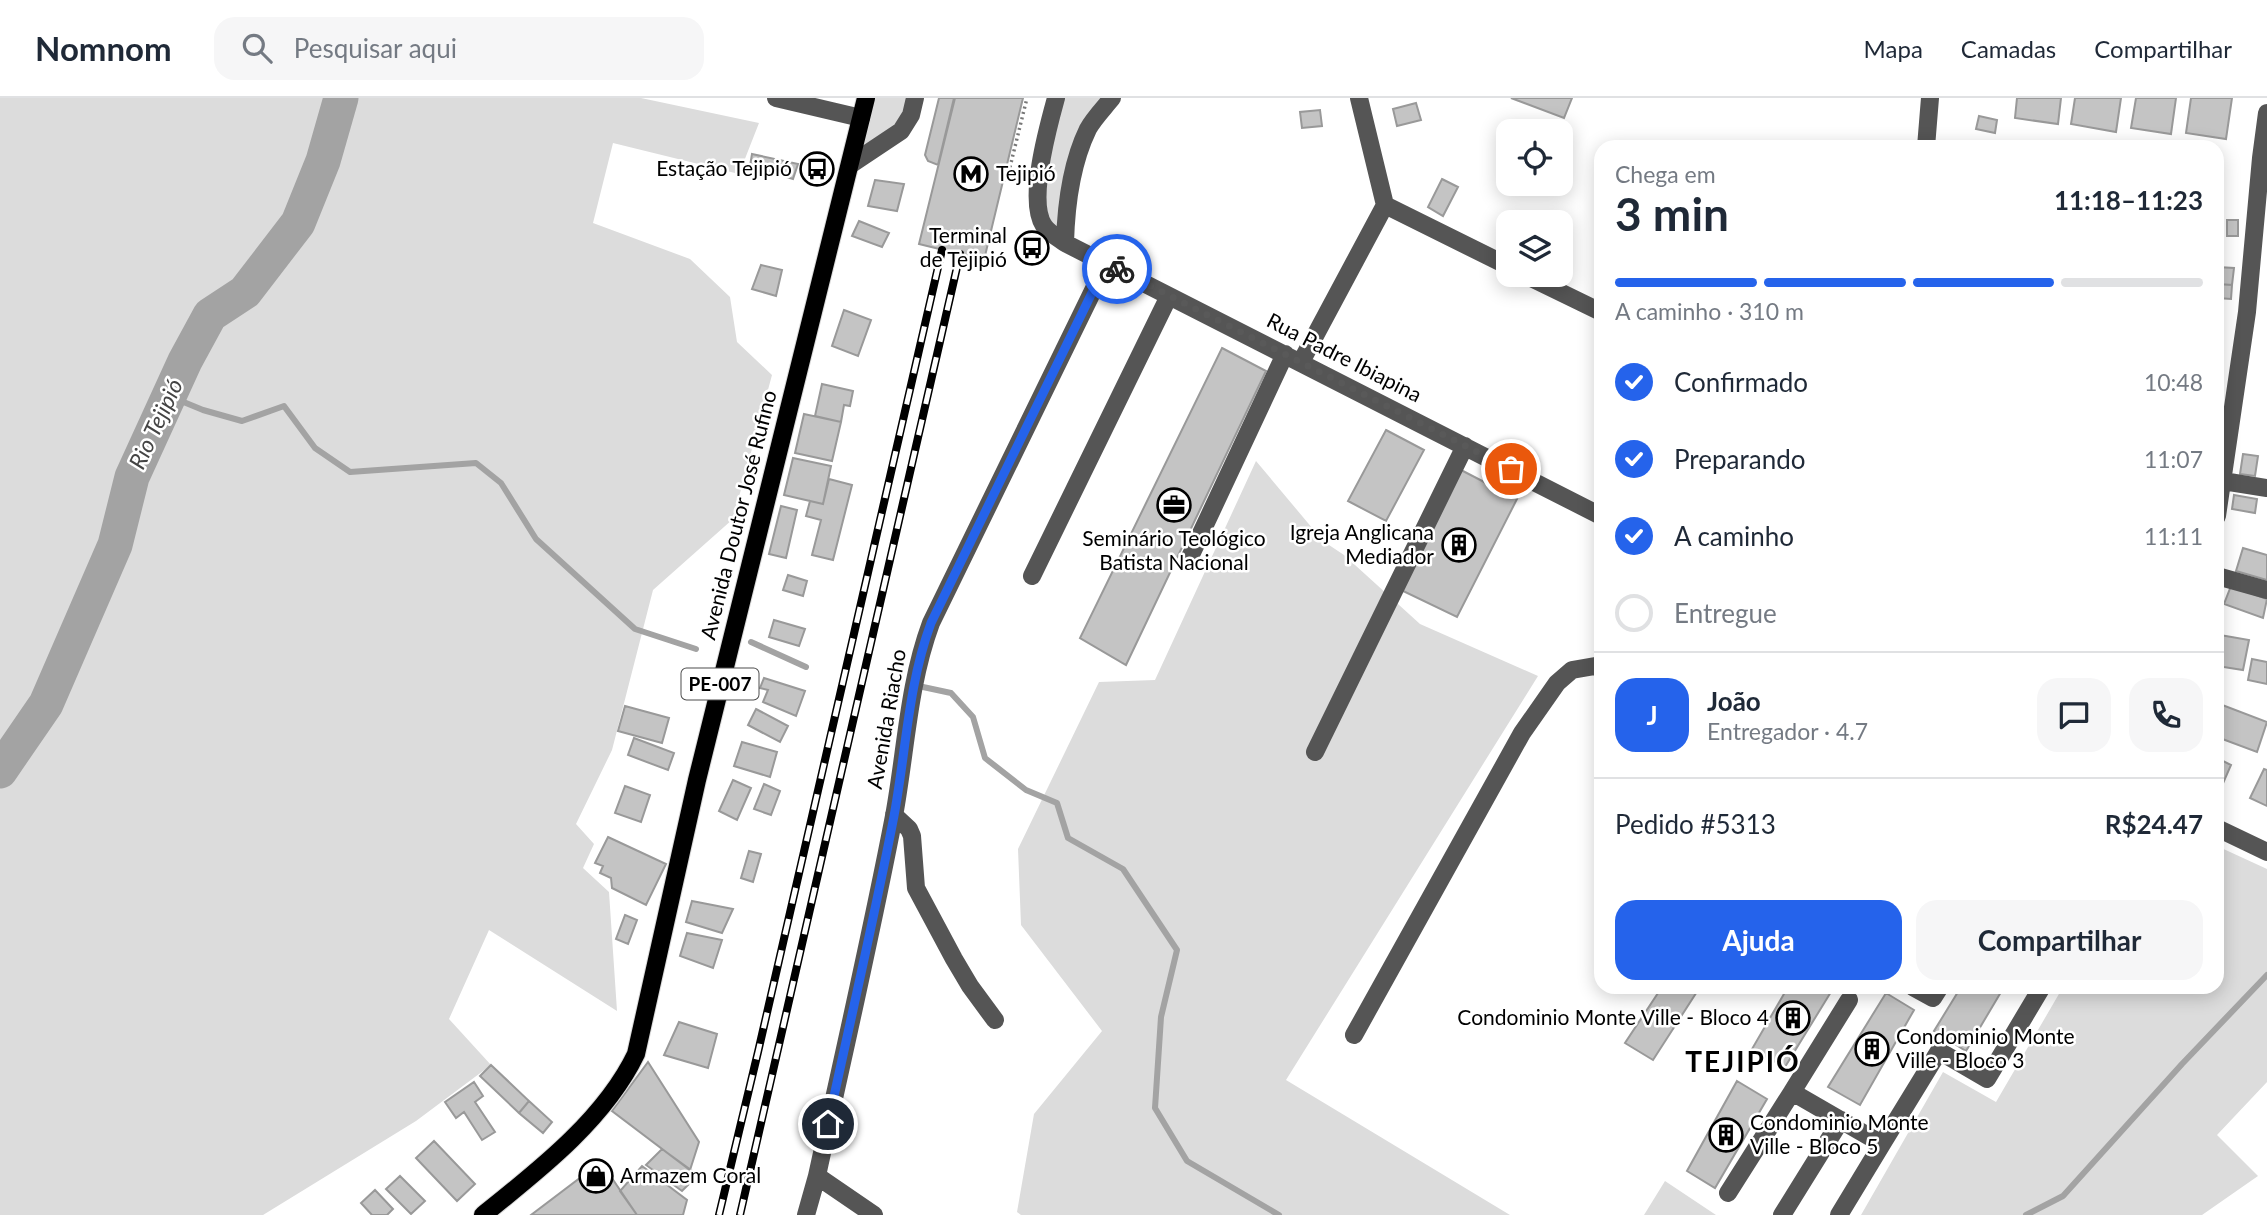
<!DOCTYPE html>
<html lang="pt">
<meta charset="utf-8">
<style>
:root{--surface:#fff;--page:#f6f6f7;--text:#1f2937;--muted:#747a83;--line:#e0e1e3;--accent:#2563eb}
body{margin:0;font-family:Lato,sans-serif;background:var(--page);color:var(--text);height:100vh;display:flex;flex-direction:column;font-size:26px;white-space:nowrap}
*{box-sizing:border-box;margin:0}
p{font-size:23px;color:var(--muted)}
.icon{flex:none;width:38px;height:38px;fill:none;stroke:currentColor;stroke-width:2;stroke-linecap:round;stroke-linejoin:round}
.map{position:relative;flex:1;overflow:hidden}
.panel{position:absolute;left:1594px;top:42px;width:630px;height:854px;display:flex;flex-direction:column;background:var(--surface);border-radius:21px;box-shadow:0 4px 18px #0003}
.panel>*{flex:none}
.controls{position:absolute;left:1496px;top:21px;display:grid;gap:14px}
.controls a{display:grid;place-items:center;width:77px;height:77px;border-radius:14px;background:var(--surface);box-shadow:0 4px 18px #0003;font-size:35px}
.pin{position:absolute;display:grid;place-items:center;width:60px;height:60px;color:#fff;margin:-30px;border:4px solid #fff;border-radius:50%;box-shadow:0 2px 7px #0007}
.courier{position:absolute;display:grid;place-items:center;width:70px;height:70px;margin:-35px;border:5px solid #2563eb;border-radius:50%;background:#fff;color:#222;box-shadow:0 2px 9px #0007}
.overview em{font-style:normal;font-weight:700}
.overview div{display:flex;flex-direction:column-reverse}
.overview{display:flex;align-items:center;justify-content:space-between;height:119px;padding:0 21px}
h1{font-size:46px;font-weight:700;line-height:52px}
.bar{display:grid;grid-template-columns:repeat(4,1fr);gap:10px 7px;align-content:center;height:84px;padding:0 21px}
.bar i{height:9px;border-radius:5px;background:var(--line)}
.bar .on{background:var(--accent)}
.bar p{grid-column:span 4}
.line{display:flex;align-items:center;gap:18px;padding:0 21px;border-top:2px solid var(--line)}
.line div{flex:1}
.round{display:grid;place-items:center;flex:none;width:74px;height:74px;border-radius:21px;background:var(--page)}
ol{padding:0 21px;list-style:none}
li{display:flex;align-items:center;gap:21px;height:77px}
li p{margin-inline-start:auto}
li .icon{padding:7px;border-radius:50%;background:var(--accent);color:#fff;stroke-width:4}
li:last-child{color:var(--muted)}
li i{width:38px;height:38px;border:4px solid var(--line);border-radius:50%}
.primary-button{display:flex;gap:14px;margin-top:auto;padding:14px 21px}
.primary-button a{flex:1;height:80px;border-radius:21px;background:var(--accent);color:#fff;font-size:28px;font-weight:700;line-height:80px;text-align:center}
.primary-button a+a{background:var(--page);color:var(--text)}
header{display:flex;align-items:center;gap:42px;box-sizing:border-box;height:98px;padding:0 35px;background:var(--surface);border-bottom:2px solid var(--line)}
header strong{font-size:33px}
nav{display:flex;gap:38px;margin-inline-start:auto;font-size:24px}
.search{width:490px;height:63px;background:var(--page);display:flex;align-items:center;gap:18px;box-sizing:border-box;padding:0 24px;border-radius:21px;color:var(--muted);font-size:26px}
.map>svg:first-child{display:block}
</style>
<header>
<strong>Nomnom</strong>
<div class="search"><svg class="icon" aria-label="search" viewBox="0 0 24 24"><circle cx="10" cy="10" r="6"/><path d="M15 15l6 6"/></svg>Pesquisar aqui</div>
<nav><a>Mapa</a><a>Camadas</a><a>Compartilhar</a></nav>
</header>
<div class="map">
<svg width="2267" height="1117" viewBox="0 0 2267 1117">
<rect width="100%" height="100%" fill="#fff"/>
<path fill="#dcdcdc" d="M0 0H641L759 25 739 76 613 45 593 125 690 161 730 199 737 244 772 277 733 421 653 492 612 652 576 726 594 746 583 770 609 794 617 913 489 832 449 921 491 967 416 1023 263 1117H0Z
M870 0H912L905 28 862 54Z
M1052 0H1115L1089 33 1061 144 1043 129Z
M1256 363 1323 443 1344 457 1420 526 1538 578 1286 982 1510 1117H1021L1017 1114 1034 1016 1102 933 1021 827 1018 751 1099 584 1155 582Z
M2217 748 2267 771V984L2217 1037 2258 1078 2202 1117H1861L1943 974 1996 1004 2063 889H2217Z
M1665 1083 1716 1117H1644Z"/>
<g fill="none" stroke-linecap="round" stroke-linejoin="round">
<path stroke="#a3a3a3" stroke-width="6" d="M169 298 203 312 242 323 284 308 315 350 350 374 476 365 501 385 536 441 635 531 696 551
M751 544 806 569
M923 589 951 595 973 619 985 660 1026 692 1057 705 1068 740 1123 771 1177 852 1161 919 1155 1010 1187 1063 1279 1117
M2026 1117 2063 1098 2182 966 2267 877"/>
<path stroke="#a3a3a3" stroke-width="35" d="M0 673 46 606 115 447 132 379 185 263 210 217 245 194 298 125 323 63 341 0"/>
</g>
<path fill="#c4c4c4" stroke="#999" stroke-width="2" d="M939 0H954L938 67 928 63 925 57Z
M955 0H1023L984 162 919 146Z
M1511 0H1572L1564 20Z
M2017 0H2061L2058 26 2015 20Z
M2075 0H2121L2116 34 2071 26Z
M2136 0H2176L2171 36 2131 30Z
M2191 0H2232L2226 41 2186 35Z
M1416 5 1421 22 1397 28 1393 11Z
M1320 12 1322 28 1302 30 1300 14Z
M1979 18 1997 22 1995 35 1976 31Z
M752 56 798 66 793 81 750 68Z
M1442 81 1458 89 1443 118 1428 109Z
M875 82 904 86 897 113 868 108Z
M2227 122H2238V138H2227Z
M859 123 889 135 882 149 852 138Z
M2217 139H2220L2219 160H2217Z
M761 167 782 172 776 198 752 191Z
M2217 169 2234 170 2232 187 2217 186Z
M2217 186 2232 187 2231 201 2217 200Z
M844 212 871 222 858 258 832 248Z
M1222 250 1266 273 1126 567 1080 540Z
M822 286 853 293 850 308 844 307 841 324 815 318Z
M804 316 841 324 832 363 795 355Z
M1386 332 1424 352 1386 423 1348 403Z
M2243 356 2258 358 2255 378 2240 376Z
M793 360 831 368 823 406 784 397Z
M1461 372 1517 401 1457 519 1401 492Z
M829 381 852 387 833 462 812 457 821 422 806 418 810 403 823 406Z
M2234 397 2257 401 2255 415 2232 411Z
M781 408 797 412 786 460 769 456Z
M2243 450 2267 457V482L2236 473Z
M788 477 807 483 803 498 783 492Z
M2231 488 2267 501 2263 520 2224 506Z
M774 522 805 531 799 548 769 539Z
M2220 537 2249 542 2243 572 2217 568Z
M2252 561 2267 564V586L2248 582Z
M764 580 805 593 796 618 763 604 768 592 760 590Z
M2217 605 2267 624 2257 654 2217 639Z
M625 608 669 620 662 645 618 633Z
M756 611 788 628 780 644 748 627Z
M634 640 674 655 668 672 628 657Z
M742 644 777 654 770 679 734 668Z
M2217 660 2231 667 2221 690 2217 688Z
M2264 671 2267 672V708L2250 700Z
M733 682 751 690 737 722 719 713Z
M764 686 780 693 771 717 754 711Z
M625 688 650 697 641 724 615 715Z
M608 739 666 766 646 807 612 790 611 780 600 775 603 768 595 765Z
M749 753 761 756 753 784 741 780Z
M692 803 733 811 722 835 686 824Z
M625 817 637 822 628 846 616 841Z
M687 835 722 842 713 870 680 858Z
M1662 889H1700L1653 962 1625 945Z
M1788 889H1834L1785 969 1752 951Z
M1961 889H2004L1966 953 1934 933Z
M1886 895 1914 912 1860 1007 1828 989Z
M679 924 717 936 708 970 664 957Z
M648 964 699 1044 690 1072 612 1013Z
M491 967 529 1003 519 1015 480 978Z
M1737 983 1767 1001 1715 1090 1687 1073Z
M474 984 483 998 475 1004 495 1034 482 1042 464 1014 456 1020 445 1004Z
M529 1003 552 1024 543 1035 519 1015Z
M434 1043 475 1086 457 1103 416 1060Z
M662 1051 698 1077 682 1093 646 1067Z
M601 1064 637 1117H531Z
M642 1068 687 1102 683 1117H637L620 1093Z
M400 1078 425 1103 411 1116 386 1091Z
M375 1092 393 1111 387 1117H372L361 1105Z"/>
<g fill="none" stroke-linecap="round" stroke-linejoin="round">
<defs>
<path id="major" d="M483 1117C538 1073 605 1021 636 956L697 682 866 0"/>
</defs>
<use href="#major" stroke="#dbdbdb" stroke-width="20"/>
<path stroke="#777" stroke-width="3.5" stroke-dasharray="2 3.5" stroke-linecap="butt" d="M1003 84 1008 77 1027 0"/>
<path stroke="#555" stroke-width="18" d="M776 0 861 20
M1056 0C1048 29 1027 103 1044 128 1049 135 1058 140 1065 145L1601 418
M1926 49 1930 0
M850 67 901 33 911 17 915 0
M1385 107 1508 168
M1065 145C1066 107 1071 66 1088 31 1094 20 1104 10 1112 0
M1525 177 1601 214
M1301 264 1385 107 1359 0
M2223 383 2267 390
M2217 418 2247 214 2261 60 2267 15
M1189 461 1285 256
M1032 478 1169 198
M2217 478 2267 492
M1315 654 1465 348
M894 717 909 731 912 738 916 790 954 861 970 888 995 922
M2217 730 2267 754
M1913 889 1933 900 1940 889
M1354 937 1522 635 1557 585 1572 572 1595 568 1601 571
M1792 994 1849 902
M817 1078 874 1117
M1728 1095 1792 994 1882 1046 1939 953 1987 981 2042 889
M806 1117 817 1078C843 958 871 838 894 718 906 653 908 587 931 525L1106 166
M1782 1117 1841 1022
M1839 1117 1882 1046"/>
<use href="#major" stroke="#000" stroke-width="18"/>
<defs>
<path id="rail" d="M719 1117 758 954 942 152
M740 1117 960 156"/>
</defs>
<use href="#rail" stroke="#000" stroke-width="8"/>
<use href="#rail" stroke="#fff" stroke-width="5" stroke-dasharray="16" stroke-linecap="butt"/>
</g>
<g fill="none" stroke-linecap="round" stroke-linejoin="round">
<path stroke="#595959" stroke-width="7" stroke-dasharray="0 12.6" d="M1117 171 1511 371"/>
<path stroke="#2563eb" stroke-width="9" d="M828 1026C850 924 874 821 894 718 906 654 908 587 931 525L1106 166 1117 171"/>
</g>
<defs>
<symbol id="bus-ring" viewBox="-11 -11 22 22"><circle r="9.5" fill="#fff" stroke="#000" stroke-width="1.5"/><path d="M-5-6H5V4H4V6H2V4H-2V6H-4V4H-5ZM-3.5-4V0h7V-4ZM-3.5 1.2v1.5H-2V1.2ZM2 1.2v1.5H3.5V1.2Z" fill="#000"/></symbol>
<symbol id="metro-ring" viewBox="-11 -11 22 22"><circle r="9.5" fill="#fff" stroke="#000" stroke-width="1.5"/><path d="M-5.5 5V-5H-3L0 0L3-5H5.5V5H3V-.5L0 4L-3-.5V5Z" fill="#000"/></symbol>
<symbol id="office-ring" viewBox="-11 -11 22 22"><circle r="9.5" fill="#fff" stroke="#000" stroke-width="1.5"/><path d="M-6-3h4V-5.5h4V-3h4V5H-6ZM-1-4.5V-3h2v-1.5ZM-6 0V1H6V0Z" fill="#000"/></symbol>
<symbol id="building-ring" viewBox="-11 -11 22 22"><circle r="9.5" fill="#fff" stroke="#000" stroke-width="1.5"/><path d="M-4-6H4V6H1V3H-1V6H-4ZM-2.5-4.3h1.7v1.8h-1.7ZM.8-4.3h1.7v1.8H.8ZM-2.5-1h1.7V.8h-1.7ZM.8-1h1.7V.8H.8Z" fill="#000"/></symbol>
<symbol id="shop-ring" viewBox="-11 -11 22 22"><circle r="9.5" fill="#fff" stroke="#000" stroke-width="1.5"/><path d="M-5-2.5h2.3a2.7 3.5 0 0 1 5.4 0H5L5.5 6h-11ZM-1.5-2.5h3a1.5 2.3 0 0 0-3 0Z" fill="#000"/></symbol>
</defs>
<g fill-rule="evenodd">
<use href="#bus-ring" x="798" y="52" width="38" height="38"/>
<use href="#metro-ring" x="952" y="57" width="38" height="38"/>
<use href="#bus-ring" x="1013" y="131" width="38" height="38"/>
<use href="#office-ring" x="1155" y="388" width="38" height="38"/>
<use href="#building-ring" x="1440" y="428" width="38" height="38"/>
<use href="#building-ring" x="1774" y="901" width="38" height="38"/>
<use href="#building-ring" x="1853" y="932" width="38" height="38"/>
<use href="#building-ring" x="1707" y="1018" width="38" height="38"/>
<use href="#shop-ring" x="577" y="1059" width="38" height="38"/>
</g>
<g text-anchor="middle" stroke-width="5" stroke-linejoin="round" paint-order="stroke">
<rect fill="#fff" stroke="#4c4c4c" stroke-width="2" x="681.5" y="570.5" width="77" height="31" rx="5"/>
<g font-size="19" font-weight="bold" fill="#000">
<text x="720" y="593">PE-007</text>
</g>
<g font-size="21" fill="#000" stroke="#fff" text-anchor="end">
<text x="792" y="78">Estação Tejipió</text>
<text x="996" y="83" text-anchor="start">Tejipió</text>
<text x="1007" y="145">Terminal<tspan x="1007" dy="24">de Tejipió</tspan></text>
<text x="1434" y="442">Igreja Anglicana<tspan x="1434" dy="24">Mediador</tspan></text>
<text x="1174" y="448" text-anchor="middle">Seminário Teológico<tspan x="1174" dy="24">Batista Nacional</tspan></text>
<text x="1769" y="927">Condominio Monte Ville - Bloco 4</text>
<text x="1896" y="946" text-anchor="start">Condominio Monte<tspan x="1896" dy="24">Ville - Bloco 3</tspan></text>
<text x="1750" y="1032" text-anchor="start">Condominio Monte<tspan x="1750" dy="24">Ville - Bloco 5</tspan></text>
<text x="620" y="1085" text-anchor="start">Armazem Coral</text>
</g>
<g font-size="21" fill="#000" stroke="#fff">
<text transform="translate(1344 260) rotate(27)" y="7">Rua Padre Ibiapina</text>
<text transform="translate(739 417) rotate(-76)" y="7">Avenida Doutor José Rufino</text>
<text transform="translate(887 621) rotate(-80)" y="7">Avenida Riacho</text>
</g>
<g font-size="23" font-style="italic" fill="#444" stroke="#fff">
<text transform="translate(156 326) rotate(-65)" y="8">Rio Tejipió</text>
</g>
<g font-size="28" font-weight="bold" letter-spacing="2" fill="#000" stroke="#fff">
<text x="1743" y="974">TEJIPIÓ</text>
</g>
</g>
</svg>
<div class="controls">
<a><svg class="icon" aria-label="locate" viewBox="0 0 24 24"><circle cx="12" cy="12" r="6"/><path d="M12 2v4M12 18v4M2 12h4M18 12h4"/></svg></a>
<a><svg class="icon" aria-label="layers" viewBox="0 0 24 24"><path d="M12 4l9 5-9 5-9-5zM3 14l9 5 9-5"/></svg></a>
</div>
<div class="pin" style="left:1511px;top:371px;background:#ea580c"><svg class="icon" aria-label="bag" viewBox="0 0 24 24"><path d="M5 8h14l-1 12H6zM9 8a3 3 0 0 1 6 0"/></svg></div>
<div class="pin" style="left:828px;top:1026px;background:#1f2937"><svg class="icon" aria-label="home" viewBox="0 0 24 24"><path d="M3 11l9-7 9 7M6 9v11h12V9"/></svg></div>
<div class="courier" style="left:1117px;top:171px"><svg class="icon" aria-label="bike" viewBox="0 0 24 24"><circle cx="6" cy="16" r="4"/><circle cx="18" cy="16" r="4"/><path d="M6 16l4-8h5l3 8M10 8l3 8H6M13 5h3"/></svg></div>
<section class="panel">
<div class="overview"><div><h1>3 min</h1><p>Chega em</p></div><em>11:18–11:23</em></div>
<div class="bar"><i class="on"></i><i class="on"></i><i class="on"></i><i></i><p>A caminho · 310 m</p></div>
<ol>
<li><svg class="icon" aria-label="check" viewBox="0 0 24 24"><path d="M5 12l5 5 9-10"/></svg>Confirmado<p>10:48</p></li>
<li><svg class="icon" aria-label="check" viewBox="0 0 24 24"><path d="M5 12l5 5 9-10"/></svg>Preparando<p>11:07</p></li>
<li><svg class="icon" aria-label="check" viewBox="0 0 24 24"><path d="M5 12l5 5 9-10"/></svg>A caminho<p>11:11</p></li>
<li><i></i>Entregue</li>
</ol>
<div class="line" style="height:126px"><b class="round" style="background:var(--accent);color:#fff">J</b><div><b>João</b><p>Entregador · 4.7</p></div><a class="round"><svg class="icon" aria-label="chat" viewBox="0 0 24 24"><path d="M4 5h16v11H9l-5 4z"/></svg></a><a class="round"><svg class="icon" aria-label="phone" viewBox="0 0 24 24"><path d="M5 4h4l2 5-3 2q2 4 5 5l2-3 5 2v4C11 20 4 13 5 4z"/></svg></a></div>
<div class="line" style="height:91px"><div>Pedido #5313</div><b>R$24.47</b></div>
<div class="primary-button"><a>Ajuda</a><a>Compartilhar</a></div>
</section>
</div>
